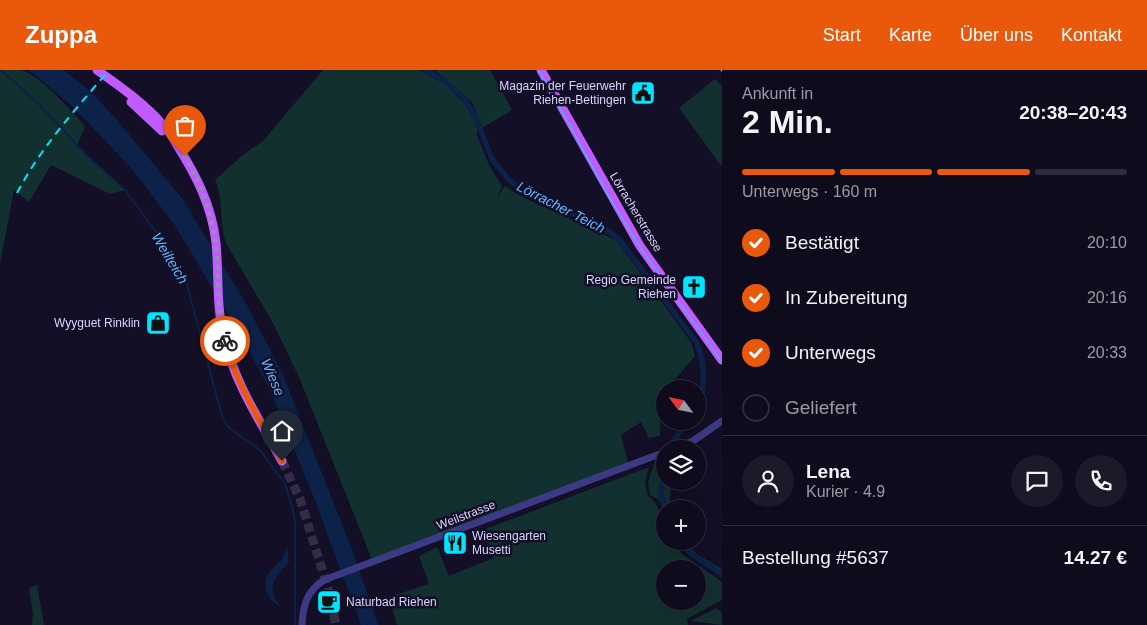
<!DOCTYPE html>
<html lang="de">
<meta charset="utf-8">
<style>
:root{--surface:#0e0b1c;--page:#1c1929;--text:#f1f3f6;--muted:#9b9ba3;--line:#2e2b3b;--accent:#ea580c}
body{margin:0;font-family:Helvetica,sans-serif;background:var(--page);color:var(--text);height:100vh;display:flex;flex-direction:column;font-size:19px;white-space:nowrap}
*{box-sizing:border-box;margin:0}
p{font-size:16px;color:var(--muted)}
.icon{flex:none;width:28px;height:28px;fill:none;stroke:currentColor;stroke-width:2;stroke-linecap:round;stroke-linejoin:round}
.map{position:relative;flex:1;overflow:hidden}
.drawer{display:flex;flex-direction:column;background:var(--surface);width:425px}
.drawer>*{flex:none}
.needle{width:32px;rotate:303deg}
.buttons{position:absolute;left:656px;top:310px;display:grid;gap:10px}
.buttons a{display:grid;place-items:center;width:50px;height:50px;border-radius:50%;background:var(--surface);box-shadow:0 5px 20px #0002,0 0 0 1px var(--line);font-size:25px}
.pin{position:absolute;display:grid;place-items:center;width:42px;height:42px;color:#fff;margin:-51px -21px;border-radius:50% 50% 50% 0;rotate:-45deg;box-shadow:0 0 5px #0007}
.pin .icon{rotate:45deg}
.courier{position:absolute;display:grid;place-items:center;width:50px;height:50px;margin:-25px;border:4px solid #ea580c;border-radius:50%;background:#fff;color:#222;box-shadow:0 1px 6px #0007}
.head em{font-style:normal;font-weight:700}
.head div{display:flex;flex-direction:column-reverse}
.head{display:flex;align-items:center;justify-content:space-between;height:85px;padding:0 20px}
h1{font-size:32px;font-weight:700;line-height:38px}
.bar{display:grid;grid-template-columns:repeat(4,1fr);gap:8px 5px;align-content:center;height:60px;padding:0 20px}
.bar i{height:6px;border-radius:4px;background:var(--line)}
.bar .active{background:var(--accent)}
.bar p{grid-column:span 4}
.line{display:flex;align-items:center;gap:12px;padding:0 20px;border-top:1px solid var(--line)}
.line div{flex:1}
.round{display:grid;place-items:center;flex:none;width:52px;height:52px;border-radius:26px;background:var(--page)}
ol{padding:0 20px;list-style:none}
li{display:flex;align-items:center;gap:15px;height:55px}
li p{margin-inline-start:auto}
li .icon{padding:5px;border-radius:50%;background:var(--accent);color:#fff;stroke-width:4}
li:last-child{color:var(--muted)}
li i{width:28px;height:28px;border:2px solid var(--line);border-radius:50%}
header{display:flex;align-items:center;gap:30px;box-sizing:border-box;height:70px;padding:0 25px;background:var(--accent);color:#fff}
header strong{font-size:24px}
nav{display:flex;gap:28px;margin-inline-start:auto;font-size:18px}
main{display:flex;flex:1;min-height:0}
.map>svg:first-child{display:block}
</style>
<header>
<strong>Zuppa</strong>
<nav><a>Start</a><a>Karte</a><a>Über uns</a><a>Kontakt</a></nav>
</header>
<main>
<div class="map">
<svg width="722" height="555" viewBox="0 0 722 555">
<rect width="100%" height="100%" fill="#130f26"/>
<path fill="#12302f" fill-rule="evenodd" d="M0 0C6 0 14 0 20 0 38 3 72 41 85 56L77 76 126 120 110 124 51 95 29 132 14 120 0 194Z
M323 0H419L445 14 469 38 479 60 476 63 489 95 502 116 497 128 505 116 522 127 616 170 691 272 695 286 667 319H665V322L661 327 660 366 649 368 641 352 621 365 629 396 373 492 299 307 273 253 226 173C219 152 224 130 215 110L244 84 263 71Z
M437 0H490L512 40 482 58 472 32 436 1Z
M715 9 722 16V97L679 38Z
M656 388 665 391V411H671L670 431 673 439H665V444L659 430 650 425 648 412Z
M649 397 645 412 648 426C662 436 665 455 665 471H674L682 484 722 512V530L687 549 688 555H397L389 527 429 514 419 486 437 477 449 506 493 488 483 460ZM665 499H698V531H665Z
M678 471H684L697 484 722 499V507L686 482Z
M37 515 44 555H32L33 544 29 518Z
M716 538 722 543V555L691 551Z"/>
<path fill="#0c2248" d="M28 0H64L91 22 117 50 182 128 248 237 283 305 352 479 378 555H361L314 428 270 320 241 266 176 157 133 100 74 38 33 3Z
M287 477 289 492C282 502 270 509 273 523 274 529 279 532 280 537 269 531 262 519 267 506 269 500 276 497 280 491 284 487 285 482 287 477Z"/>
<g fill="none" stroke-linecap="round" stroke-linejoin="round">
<path stroke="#0c2248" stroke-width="2" d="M1 0 40 35 88 87 126 121 171 183 187 215 222 346 228 357 260 380 280 407 285 414 292 436 295 452V555"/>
<path stroke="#0c2248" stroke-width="5.5" d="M425 0 442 9 463 27 476 48 492 89 509 110 531 125 604 158 619 169 697 273C705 295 706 315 698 337
M671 379 674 370 688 351
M665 396 661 425 666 439
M680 471 692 485 722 504"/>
<path stroke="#312d47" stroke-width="9" stroke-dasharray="9 4.5" stroke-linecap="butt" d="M282 391 300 429 328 518 336 555"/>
<path stroke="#3d3a85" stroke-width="7" d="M674 379 693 371 722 351
M302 555C303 535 307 521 324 510L665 382"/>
<path stroke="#c25bff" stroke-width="9" d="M97 0C121 17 145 34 164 56 169 61 173 68 177 75 196 105 212 136 216 173 219 204 216 236 224 267 234 312 260 351 282 391
M541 0 640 176 722 290
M131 32 162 61"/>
<path stroke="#00e5ff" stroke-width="1" d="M539 0 611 130 639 176 722 292"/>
<path stroke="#00e5ff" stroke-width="2" stroke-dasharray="8 6" stroke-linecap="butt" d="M721 0 722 1
M17 123C41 77 76 39 109 0"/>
</g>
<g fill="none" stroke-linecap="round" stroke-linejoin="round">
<path stroke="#948fb3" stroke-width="5" stroke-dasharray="0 9" d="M185 86C204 119 215 153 217 191 219 218 218 245 225 271"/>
<path stroke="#ea580c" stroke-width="6" d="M225 271C236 314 261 352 282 391"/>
</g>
<defs>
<symbol id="civic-square" viewBox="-11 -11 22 22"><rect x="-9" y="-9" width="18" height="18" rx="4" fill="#00e5ff" stroke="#130f26"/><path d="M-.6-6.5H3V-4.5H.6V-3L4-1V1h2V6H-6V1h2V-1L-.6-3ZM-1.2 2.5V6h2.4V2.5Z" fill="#111"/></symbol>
<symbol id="church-square" viewBox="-11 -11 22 22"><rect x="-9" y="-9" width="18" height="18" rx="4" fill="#00e5ff" stroke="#130f26"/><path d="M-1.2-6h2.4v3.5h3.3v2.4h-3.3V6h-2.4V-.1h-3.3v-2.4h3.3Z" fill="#111"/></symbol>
<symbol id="shop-square" viewBox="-11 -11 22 22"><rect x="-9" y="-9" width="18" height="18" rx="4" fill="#00e5ff" stroke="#130f26"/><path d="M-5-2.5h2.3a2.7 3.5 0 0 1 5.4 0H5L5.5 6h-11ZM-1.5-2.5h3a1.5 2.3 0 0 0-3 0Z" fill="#111"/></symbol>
<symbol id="restaurant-square" viewBox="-11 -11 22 22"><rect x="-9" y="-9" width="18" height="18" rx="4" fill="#00e5ff" stroke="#130f26"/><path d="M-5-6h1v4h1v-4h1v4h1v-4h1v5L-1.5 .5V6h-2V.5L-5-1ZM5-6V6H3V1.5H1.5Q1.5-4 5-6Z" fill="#111"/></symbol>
<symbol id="cafe-square" viewBox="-11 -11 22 22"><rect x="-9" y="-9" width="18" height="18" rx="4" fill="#00e5ff" stroke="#130f26"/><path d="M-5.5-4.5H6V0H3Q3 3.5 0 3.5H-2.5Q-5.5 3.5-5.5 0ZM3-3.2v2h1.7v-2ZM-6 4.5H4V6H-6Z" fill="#111"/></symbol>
</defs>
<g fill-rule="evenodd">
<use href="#civic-square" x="629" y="9" width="28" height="28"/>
<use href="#church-square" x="680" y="203" width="28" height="28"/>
<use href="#shop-square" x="144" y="239" width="28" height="28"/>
<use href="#restaurant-square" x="441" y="459" width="28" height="28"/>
<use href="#cafe-square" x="315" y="518" width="28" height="28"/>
</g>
<g text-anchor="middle" stroke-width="5" stroke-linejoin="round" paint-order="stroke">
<g font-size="12" fill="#d9d4ff" stroke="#130f26" text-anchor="end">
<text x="626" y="20">Magazin der Feuerwehr<tspan x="626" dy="14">Riehen-Bettingen</tspan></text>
<text x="676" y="214">Regio Gemeinde<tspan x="676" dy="14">Riehen</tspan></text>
<text x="140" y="257">Wyyguet Rinklin</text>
<text x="472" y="470" text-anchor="start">Wiesengarten<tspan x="472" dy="14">Musetti</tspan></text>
<text x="346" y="536" text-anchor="start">Naturbad Riehen</text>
</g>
<g font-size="12" fill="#d9d4ff" stroke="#130f26">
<text transform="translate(636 142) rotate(59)" y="4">Lörracherstrasse</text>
<text transform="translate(466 445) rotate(-21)" y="4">Weilstrasse</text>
</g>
<g font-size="14" font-style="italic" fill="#62b6ff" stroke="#130f26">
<text transform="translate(561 137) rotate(27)" y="5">Lörracher Teich</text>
<text transform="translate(170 188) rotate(59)" y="5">Weilteich</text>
<text transform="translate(273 307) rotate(67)" y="5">Wiese</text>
</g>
</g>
</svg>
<div class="buttons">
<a><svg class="needle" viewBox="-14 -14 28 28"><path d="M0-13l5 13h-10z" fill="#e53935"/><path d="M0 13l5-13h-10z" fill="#9b9ba3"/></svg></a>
<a><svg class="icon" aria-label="layers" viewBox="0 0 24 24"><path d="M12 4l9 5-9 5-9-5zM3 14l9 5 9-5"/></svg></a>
<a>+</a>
<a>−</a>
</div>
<div class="pin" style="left:185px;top:86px;background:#ea580c"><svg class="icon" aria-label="bag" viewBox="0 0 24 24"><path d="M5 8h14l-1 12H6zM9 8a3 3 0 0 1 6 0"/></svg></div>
<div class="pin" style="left:282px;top:391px;background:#1f2937"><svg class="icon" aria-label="home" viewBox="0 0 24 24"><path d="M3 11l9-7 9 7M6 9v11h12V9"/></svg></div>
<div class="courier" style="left:225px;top:271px"><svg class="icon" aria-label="bike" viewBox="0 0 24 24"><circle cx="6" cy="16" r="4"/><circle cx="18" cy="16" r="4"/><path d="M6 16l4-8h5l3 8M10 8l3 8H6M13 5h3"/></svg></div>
</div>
<section class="drawer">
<div class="head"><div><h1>2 Min.</h1><p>Ankunft in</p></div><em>20:38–20:43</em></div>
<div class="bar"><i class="active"></i><i class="active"></i><i class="active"></i><i></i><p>Unterwegs · 160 m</p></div>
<ol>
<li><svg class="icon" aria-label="check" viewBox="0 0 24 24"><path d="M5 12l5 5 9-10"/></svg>Bestätigt<p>20:10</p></li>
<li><svg class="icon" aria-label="check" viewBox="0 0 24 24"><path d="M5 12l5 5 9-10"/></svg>In Zubereitung<p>20:16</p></li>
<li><svg class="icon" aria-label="check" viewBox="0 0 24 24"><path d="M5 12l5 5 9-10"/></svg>Unterwegs<p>20:33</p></li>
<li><i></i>Geliefert</li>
</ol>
<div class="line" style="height:90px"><a class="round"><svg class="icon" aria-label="person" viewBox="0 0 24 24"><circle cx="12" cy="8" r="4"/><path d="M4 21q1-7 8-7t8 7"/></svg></a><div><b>Lena</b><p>Kurier · 4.9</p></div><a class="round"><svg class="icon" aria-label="chat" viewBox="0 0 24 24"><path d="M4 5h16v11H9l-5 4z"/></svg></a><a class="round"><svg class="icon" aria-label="phone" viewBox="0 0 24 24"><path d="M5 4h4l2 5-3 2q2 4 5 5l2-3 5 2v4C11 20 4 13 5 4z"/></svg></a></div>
<div class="line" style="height:65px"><div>Bestellung #5637</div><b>14.27 €</b></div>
</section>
</main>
